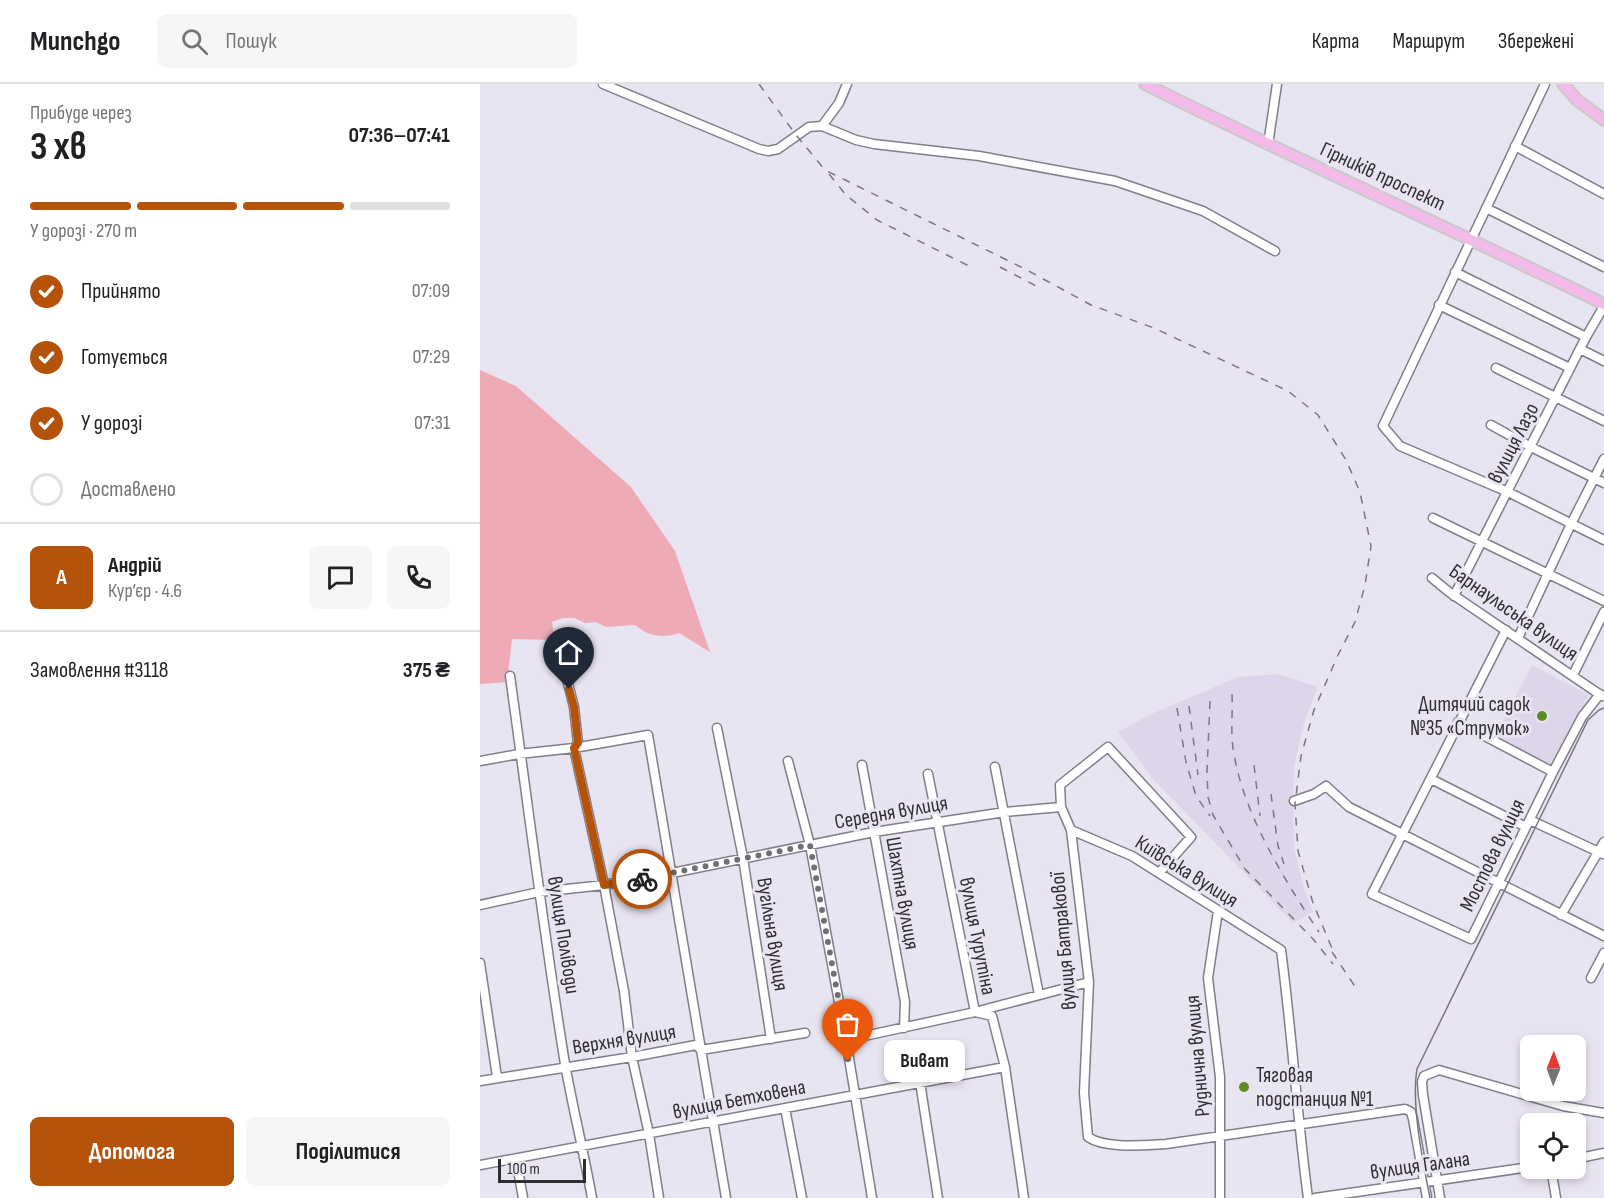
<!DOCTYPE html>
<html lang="uk">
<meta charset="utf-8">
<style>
:root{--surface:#fff;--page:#f6f6f6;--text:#202124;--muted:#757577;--line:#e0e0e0;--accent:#b45309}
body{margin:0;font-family:"Sofia Sans Condensed",sans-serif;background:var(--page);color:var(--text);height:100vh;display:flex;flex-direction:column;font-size:22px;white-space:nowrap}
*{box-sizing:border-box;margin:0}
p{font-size:20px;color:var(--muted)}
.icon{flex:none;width:33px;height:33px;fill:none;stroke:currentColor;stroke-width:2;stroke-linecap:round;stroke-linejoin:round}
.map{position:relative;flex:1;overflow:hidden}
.sheet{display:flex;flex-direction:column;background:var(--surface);width:480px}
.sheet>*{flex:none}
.needle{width:39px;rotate:1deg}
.tools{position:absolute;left:1040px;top:951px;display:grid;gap:12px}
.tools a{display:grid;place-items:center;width:66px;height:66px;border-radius:9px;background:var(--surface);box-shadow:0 3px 9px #0003;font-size:30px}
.scale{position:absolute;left:18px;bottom:15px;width:88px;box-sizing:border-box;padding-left:6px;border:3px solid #302e33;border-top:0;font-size:16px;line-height:21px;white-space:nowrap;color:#302e33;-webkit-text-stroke:4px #e9e4f1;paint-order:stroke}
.pin{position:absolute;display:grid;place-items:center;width:51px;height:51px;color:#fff;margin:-62px -26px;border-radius:50% 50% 50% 0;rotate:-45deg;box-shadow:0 0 6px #0007}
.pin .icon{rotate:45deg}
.courier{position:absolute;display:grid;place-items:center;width:60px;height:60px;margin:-30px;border:4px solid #b45309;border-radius:50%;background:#fff;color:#222;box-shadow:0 2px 8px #0007}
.bubble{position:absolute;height:42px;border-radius:9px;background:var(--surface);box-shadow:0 3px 9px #0003;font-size:20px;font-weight:700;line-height:42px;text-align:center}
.summary em{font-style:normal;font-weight:700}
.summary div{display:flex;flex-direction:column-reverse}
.summary{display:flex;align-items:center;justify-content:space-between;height:102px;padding:0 30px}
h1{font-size:39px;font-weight:700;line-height:45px}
.bar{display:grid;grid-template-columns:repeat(4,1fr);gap:9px 6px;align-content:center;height:72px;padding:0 30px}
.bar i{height:8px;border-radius:4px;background:var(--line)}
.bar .active{background:var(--accent)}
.bar p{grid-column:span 4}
.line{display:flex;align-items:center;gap:15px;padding:0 30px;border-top:2px solid var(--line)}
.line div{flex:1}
.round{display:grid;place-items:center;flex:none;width:63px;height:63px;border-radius:9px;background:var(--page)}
ol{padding:0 30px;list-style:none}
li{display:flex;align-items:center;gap:18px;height:66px}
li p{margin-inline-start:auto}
li .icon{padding:6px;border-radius:50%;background:var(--accent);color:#fff;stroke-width:4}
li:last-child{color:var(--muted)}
li i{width:33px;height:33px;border:3px solid var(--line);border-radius:50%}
.primary-button{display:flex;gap:12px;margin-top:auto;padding:12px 30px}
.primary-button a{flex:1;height:69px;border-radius:9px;background:var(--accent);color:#fff;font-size:24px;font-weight:700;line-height:69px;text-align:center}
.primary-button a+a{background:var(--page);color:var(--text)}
header{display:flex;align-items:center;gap:36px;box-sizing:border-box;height:84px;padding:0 30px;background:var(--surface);border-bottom:2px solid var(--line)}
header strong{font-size:28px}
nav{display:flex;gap:33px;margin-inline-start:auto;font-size:21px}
.search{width:420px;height:54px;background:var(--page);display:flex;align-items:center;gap:15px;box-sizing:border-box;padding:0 21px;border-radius:9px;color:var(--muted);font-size:22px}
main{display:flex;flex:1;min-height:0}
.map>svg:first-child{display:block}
</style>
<header>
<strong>Munchgo</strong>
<div class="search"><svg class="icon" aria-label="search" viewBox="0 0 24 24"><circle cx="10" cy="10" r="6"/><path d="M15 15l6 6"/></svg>Пошук</div>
<nav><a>Карта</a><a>Маршрут</a><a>Збережені</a></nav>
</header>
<main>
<section class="sheet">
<div class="summary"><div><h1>3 хв</h1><p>Прибуде через</p></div><em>07:36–07:41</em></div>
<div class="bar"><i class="active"></i><i class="active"></i><i class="active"></i><i></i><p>У дорозі · 270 m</p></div>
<ol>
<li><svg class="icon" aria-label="check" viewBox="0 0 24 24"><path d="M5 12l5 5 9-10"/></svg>Прийнято<p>07:09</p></li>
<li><svg class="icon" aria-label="check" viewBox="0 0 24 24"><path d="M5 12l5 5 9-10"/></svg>Готується<p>07:29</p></li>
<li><svg class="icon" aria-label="check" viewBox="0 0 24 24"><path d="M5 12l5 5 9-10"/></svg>У дорозі<p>07:31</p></li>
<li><i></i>Доставлено</li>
</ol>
<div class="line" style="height:108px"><b class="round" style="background:var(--accent);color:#fff">А</b><div><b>Андрій</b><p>Кур’єр · 4.6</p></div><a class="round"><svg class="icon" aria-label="chat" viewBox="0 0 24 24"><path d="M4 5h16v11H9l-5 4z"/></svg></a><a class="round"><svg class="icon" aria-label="phone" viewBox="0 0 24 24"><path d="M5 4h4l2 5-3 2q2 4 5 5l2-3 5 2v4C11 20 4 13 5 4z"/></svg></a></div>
<div class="line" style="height:78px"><div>Замовлення #3118</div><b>375 ₴</b></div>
<div class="primary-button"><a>Допомога</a><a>Поділитися</a></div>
</section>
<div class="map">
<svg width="1124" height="1114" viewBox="0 0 1124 1114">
<rect width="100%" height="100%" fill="#e9e4f1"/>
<path fill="#ddd6ea" d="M1052 581 1109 611 1071 683 1014 653Z
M797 590 836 602 837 605 824 639 814 683 813 715 814 764 824 804 833 828 813 839 674 696 638 648 669 631 758 593Z"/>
<path fill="#eeabb6" d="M0 286 36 302 151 403 195 467 230 568 199 549C183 555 168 552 155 541L126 543 116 538 105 539 94 534H83L72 538 75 556 32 555 27 598 0 600Z"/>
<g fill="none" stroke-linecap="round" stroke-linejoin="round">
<defs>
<path id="minor" d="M123 0 279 65 288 67 298 65 329 43 342 42 376 56 394 60 499 72 635 97 723 127 795 167
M1065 0 903 342 920 362 1028 408 1124 456
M342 42 359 19 367 0
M788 61 797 0
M1035 62 1124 110
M1006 124 1124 183
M975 188 1106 253
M959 221 1090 284
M1100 265 1124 277
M1016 284 1124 337
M1011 341 1051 363 1124 399
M953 434 1124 517
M952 494 969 508 1122 612
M974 512 1106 253 1124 222
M1026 546 892 810 991 855 1073 688 1102 633 1120 610
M1038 554 1091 440 1124 375
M80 568 94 623 98 659 94 664 124 801 144 907 152 973 169 1050 179 1114
M1093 591 1124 528
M30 592C48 721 64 851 85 980 93 1025 104 1069 112 1114
M978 638 1073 688
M237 644 263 774 291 955
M0 677 39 670 94 664 168 651 246 1114
M308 677 330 761 366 956 392 1114
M382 681 425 918 424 944
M515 683 559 911
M448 690 495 928 512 932 525 983 544 1114
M951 695 1046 743
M814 717 834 710 846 702 869 723 1124 852
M1050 736 1123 770
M591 746 652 772 801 866C812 949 817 1032 828 1114
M679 789 711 753 628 663 580 701 581 723 591 746 609 898 604 1009 608 1053C625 1065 664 1061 686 1060L925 1025 931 1028 933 1035 947 1114
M0 821 59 808 124 801 192 789 394 748 525 728 581 723
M738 827 728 894 740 993V1114
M1081 831 1124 758
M0 879 17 993
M1111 894 1124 869
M366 956 495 928 609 898
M0 997 152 973 216 961 221 966 325 949
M440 998 458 1114
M305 1024 322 1114
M36 1075 43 1114
M1095 1075 1124 1069
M0 1081 525 983
M1071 1084 1076 1114
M835 1114 1050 1083
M960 1114 943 1011 942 998 944 992 959 986 1083 1022 1124 1029"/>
<path id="major" d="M665 0C817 76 972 145 1124 220
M1083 0 1097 16 1124 36"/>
</defs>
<use href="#minor" stroke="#817d89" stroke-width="11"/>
<use href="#major" stroke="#c9c9ca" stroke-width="14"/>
<use href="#minor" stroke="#fff" stroke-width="8"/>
<use href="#major" stroke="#f2bae8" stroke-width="10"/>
<path stroke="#7a767f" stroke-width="1.5" d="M950 1114C943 1078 931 1021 937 985L1108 636 1119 626 1124 624"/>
<path stroke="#7a767f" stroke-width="1.5" stroke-dasharray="8 8" stroke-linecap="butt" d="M279 0 316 51 345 86 545 185 611 221 674 244 808 307 838 331 866 376 880 408 891 462 885 501 875 538 858 571 834 626 821 672 815 720 818 767 833 819 856 874
M349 90 366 111 397 136 489 182
M520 183 560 204
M752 610C753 630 750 651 754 670 764 731 805 797 839 848
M730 617 727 687 728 713 733 731 765 785 833 855 853 880
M709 622 718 691
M697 624 706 678 716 712 730 732
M774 681 780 732
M791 710 798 762 804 780
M852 868 878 907"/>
</g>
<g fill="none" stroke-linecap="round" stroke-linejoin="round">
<path stroke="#716e76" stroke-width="6" stroke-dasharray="0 10.8" d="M162 795 330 761 366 956 368 977"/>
<path stroke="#b45309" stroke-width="8" d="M89 605 94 623 98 659 94 664 124 801 162 795"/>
</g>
<g fill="#5c8d23" stroke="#e9e4f1" stroke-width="2">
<circle cx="1062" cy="632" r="6"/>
<circle cx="764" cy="1003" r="6"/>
</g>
<g text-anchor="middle" stroke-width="6" stroke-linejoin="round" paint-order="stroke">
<g font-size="21" fill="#302e33" stroke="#e9e4f1">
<text transform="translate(903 92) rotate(25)" y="7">Гірників проспект</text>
<text transform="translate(1033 359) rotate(-63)" y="7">вулиця Лазо</text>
<text transform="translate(1034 528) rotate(35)" y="7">Барнаульська вулиця</text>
<text transform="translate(411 728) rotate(-10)" y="7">Середня вулиця</text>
<text transform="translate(1012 771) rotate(-64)" y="7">Мостова вулиця</text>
<text transform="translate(707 787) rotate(32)" y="7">Київська вулиця</text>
<text transform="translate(423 809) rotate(80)" y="7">Шахтна вулиця</text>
<text transform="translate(293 850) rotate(81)" y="7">Вугільна вулиця</text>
<text transform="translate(84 851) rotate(81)" y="7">вулиця Поліводи</text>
<text transform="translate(498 852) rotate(79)" y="7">вулиця Турутіна</text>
<text transform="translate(583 857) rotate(-95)" y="7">вулиця Батракової</text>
<text transform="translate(144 955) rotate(-9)" y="7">Верхня вулиця</text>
<text transform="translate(717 972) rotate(-95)" y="7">Руднична вулиця</text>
<text transform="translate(259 1015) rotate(-11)" y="7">вулиця Бетховена</text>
<text transform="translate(940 1081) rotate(-8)" y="7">вулиця Галана</text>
</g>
<g font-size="21" fill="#302e33" stroke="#e9e4f1" text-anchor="end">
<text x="1050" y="627">Дитячий садок<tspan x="1050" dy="24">№35 «Струмок»</tspan></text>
<text x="776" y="998" text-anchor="start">Тяговая<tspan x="776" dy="24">подстанция №1</tspan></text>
</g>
</g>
</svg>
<div class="tools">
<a><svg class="needle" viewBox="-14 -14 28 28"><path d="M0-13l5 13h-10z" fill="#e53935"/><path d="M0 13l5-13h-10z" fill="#757577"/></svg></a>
<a><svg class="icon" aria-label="locate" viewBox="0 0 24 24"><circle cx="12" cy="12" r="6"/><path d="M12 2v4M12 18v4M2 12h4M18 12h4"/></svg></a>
</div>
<div class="scale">100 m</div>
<div class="pin" style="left:368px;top:977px;background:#ea580c"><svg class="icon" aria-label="bag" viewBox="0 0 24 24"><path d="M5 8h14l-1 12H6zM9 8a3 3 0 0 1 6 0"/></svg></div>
<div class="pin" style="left:89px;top:605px;background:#1f2937"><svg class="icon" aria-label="home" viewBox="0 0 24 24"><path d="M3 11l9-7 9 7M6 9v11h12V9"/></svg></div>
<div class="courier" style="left:162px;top:795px"><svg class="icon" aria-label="bike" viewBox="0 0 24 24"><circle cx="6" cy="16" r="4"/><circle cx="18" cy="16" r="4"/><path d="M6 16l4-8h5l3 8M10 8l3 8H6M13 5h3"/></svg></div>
<div class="bubble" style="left:404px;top:956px;width:81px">Виват</div>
</div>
</main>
